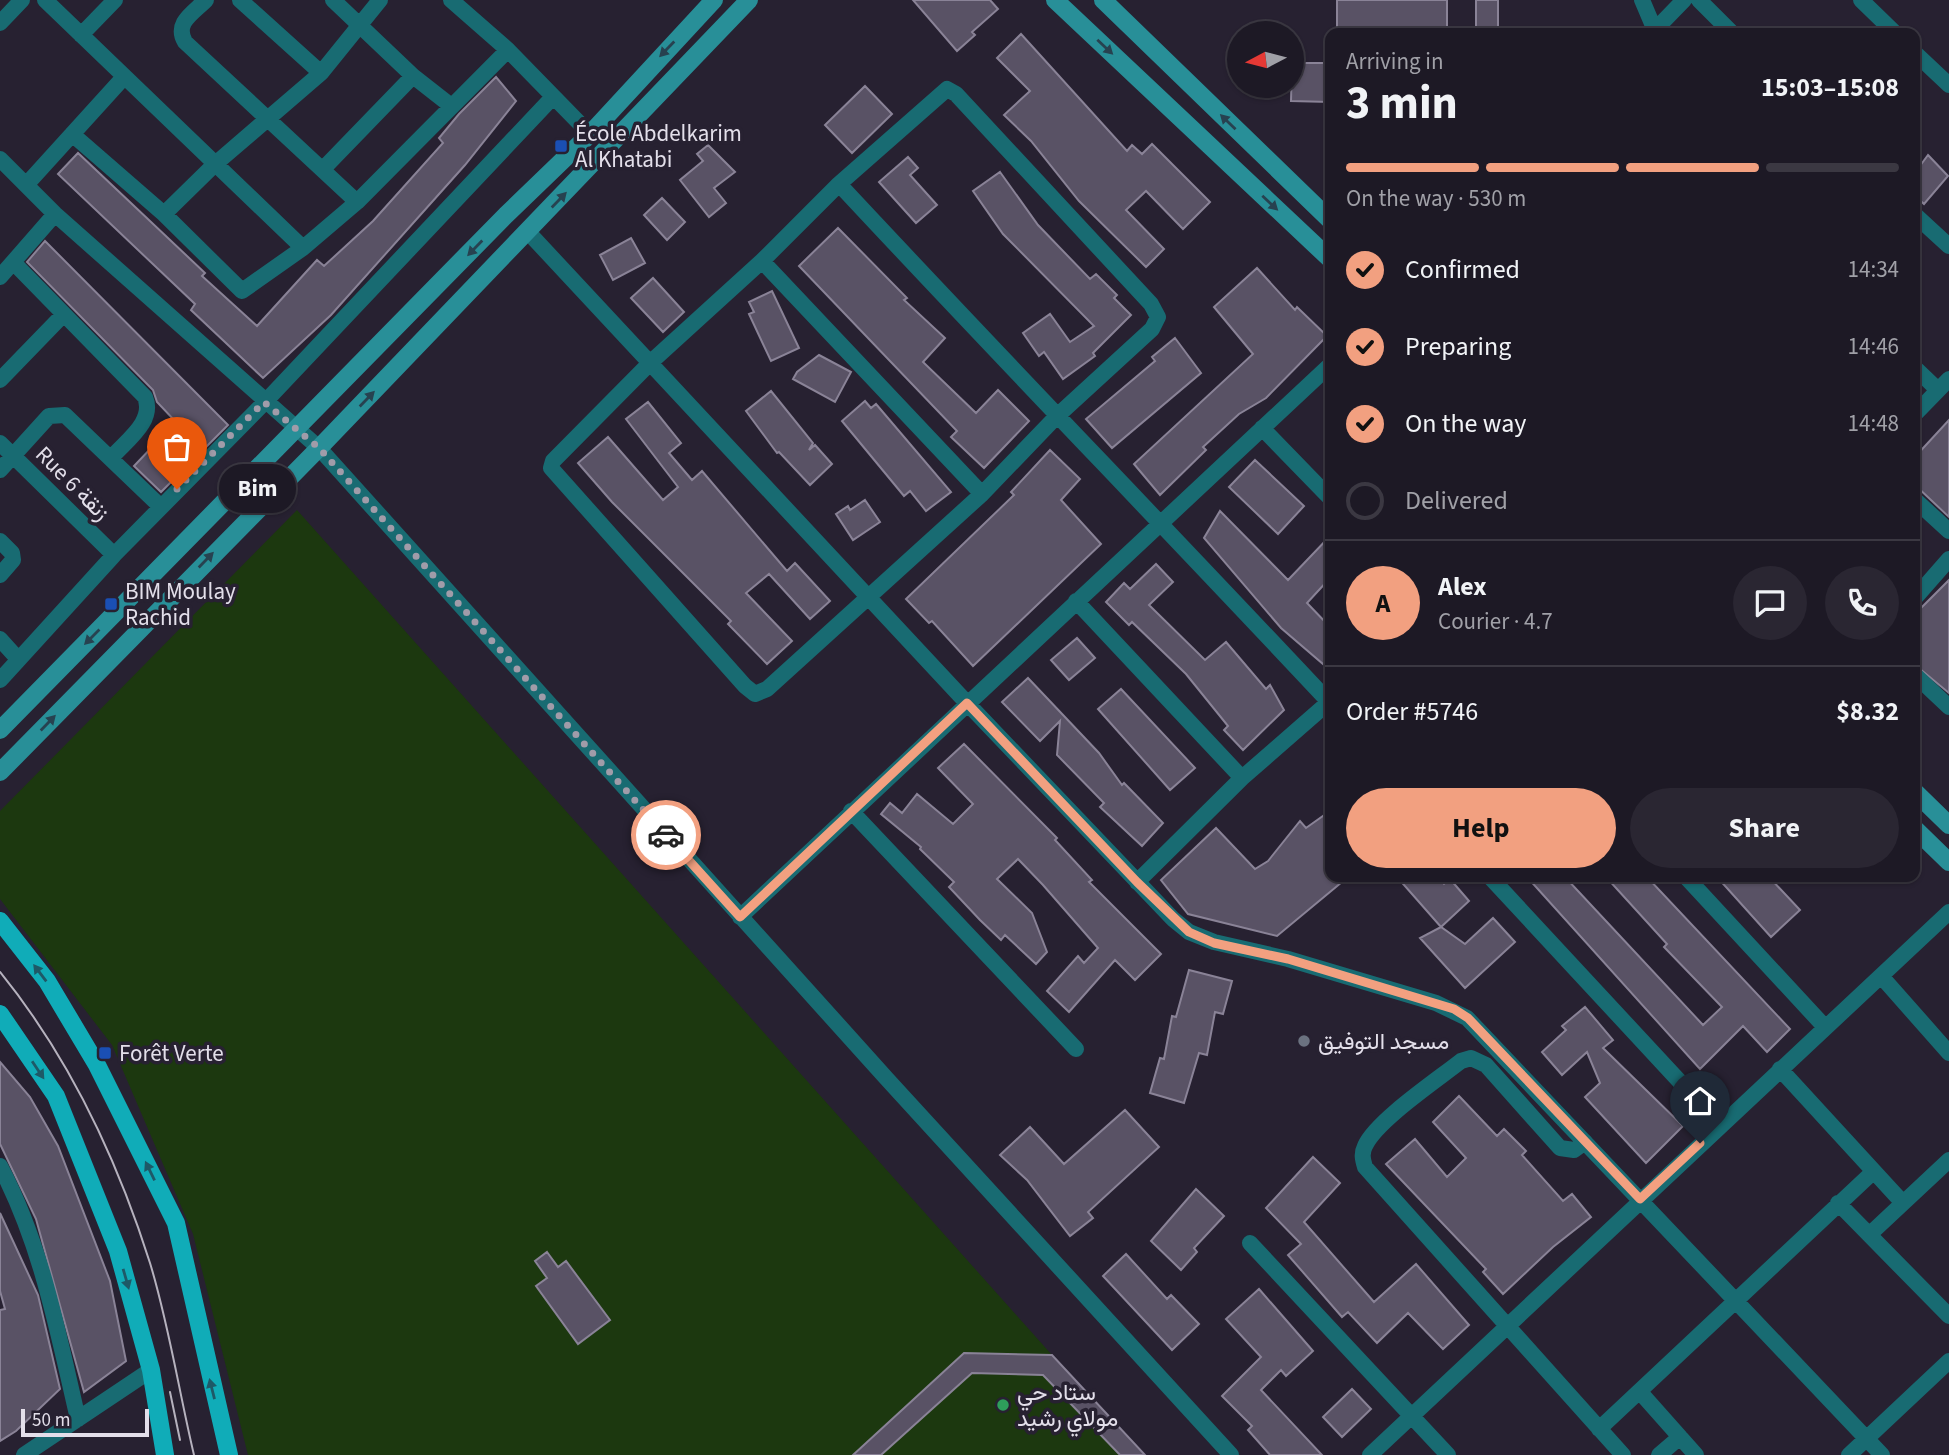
<!DOCTYPE html>
<meta charset="utf-8">
<style>
:root{--surface:#1d1925;--page:#2a2632;--text:#f1f3f6;--muted:#a0a0a7;--line:#3b3842;--accent:#f2a080}
body{margin:0;font-family:"Source Sans 3",Vazirmatn,sans-serif;background:var(--page);color:var(--text);height:100vh;display:flex;flex-direction:column;font-size:26px;white-space:nowrap}
*{box-sizing:border-box;margin:0}
p{font-size:23px;color:var(--muted)}
.icon{flex:none;width:38px;height:38px;fill:none;stroke:currentColor;stroke-width:2;stroke-linecap:round;stroke-linejoin:round}
.map{position:relative;flex:1;overflow:hidden}
.panel{position:absolute;left:1325px;top:28px;width:595px;height:854px;display:flex;flex-direction:column;background:var(--surface);border-radius:14px;box-shadow:0 2px 5px #0004,0 0 0 2px var(--line)}
.panel>*{flex:none}
.needle{width:46px;rotate:263deg}
.controls{position:absolute;left:1227px;top:21px;display:grid;gap:14px}
.controls a{display:grid;place-items:center;width:77px;height:77px;border-radius:50%;background:var(--surface);box-shadow:0 2px 5px #0004,0 0 0 2px var(--line);font-size:35px}
.scale{position:absolute;left:21px;bottom:18px;width:128px;box-sizing:border-box;padding-left:7px;border:4px solid #e3dfea;border-top:0;font-size:19px;line-height:24px;white-space:nowrap;color:#e3dfea;-webkit-text-stroke:5px #272131;paint-order:stroke}
.pin{position:absolute;display:grid;place-items:center;width:60px;height:60px;color:#fff;margin:-72px -30px;border-radius:50% 50% 50% 0;rotate:-45deg;box-shadow:0 0 7px #0007}
.pin .icon{rotate:45deg}
.courier{position:absolute;display:grid;place-items:center;width:70px;height:70px;margin:-35px;border:5px solid #f2a080;border-radius:50%;background:#fff;color:#222;box-shadow:0 2px 9px #0007}
.bubble{position:absolute;height:49px;border-radius:24px;background:var(--surface);box-shadow:0 2px 5px #0004,0 0 0 2px var(--line);font-size:23px;font-weight:700;line-height:49px;text-align:center}
.overview em{font-style:normal;font-weight:700}
.overview div{display:flex;flex-direction:column-reverse}
.overview{display:flex;align-items:center;justify-content:space-between;height:119px;padding:0 21px}
h1{font-size:46px;font-weight:700;line-height:52px}
.bar{display:grid;grid-template-columns:repeat(4,1fr);gap:10px 7px;align-content:center;height:84px;padding:0 21px}
.bar i{height:9px;border-radius:5px;background:var(--line)}
.bar .active{background:var(--accent)}
.bar p{grid-column:span 4}
.line{display:flex;align-items:center;gap:18px;padding:0 21px;border-top:2px solid var(--line)}
.line div{flex:1}
.round{display:grid;place-items:center;flex:none;width:74px;height:74px;border-radius:37px;background:var(--page)}
ol{padding:0 21px;list-style:none}
li{display:flex;align-items:center;gap:21px;height:77px}
li p{margin-inline-start:auto}
li .icon{padding:7px;border-radius:50%;background:var(--accent);color:#111;stroke-width:4}
li:last-child{color:var(--muted)}
li i{width:38px;height:38px;border:4px solid var(--line);border-radius:50%}
.button{display:flex;gap:14px;margin-top:auto;padding:14px 21px}
.button a{flex:1;height:80px;border-radius:42px;background:var(--accent);color:#111;font-size:28px;font-weight:700;line-height:80px;text-align:center}
.button a+a{background:var(--page);color:var(--text)}
.map>svg:first-child{display:block}
</style>
<div class="map">
<svg width="1949" height="1455" viewBox="0 0 1949 1455">
<rect width="100%" height="100%" fill="#272131"/>
<path fill="#1c380f" d="M297 510 1052 1355 1145 1455H248L193 1234 112 1045 0 899V811Z"/>
<path fill="#595265" stroke="#8a8397" stroke-width="2" d="M913 0H990L998 9 972 32 975 35 957 51Z
M1337 0H1447V33H1337Z
M1476 0H1498V33H1476Z
M1021 34 1127 151 1132 145 1142 154 1152 144 1210 202 1183 229 1146 191 1126 210 1164 249 1146 267 1079 201 1031 141 1004 115 1030 91 997 58Z
M1292 63H1330V102L1291 101Z
M496 77 516 101 465 165 331 315 263 378 191 310 195 304 58 174 78 153 205 273 202 276 257 326 317 260 324 266 373 221 443 143 439 138 459 114Z
M865 86 892 114 852 153 825 125Z
M708 145 735 172 714 188 726 203 709 217 680 180 703 161 697 154Z
M1928 155 1948 176 1924 204 1914 195V174Z
M908 157 918 168 910 175 937 205 916 223 879 182Z
M1000 172 1038 225 1090 279 1096 274 1117 295 1114 298 1131 315 1093 353 1095 356 1063 379 1044 352 1039 356 1023 333 1050 314 1070 342 1094 326 1003 234 973 191Z
M662 198 685 222 667 240 644 215Z
M838 228 907 298 904 300 945 338 923 362 976 413 998 390 1029 421 984 468 951 437 957 431 799 266Z
M631 238 645 263 613 280 600 255Z
M45 241 228 425 161 492 134 466 176 422 157 402 153 390 27 262Z
M1257 268 1295 310 1297 307 1327 336 1266 398 1239 414 1203 447 1206 450 1160 495 1134 464 1253 354 1214 307Z
M653 278 684 312 663 332 631 298Z
M772 291 799 348 771 361 749 314 754 312 749 302Z
M1175 338 1201 373 1112 448 1086 419 1155 361 1152 357Z
M819 355 851 372 835 402 793 379 797 372Z
M771 391 813 443 809 450 815 445 832 464 810 485 779 452 777 453 746 411Z
M865 401 871 408 876 404 951 492 926 511 910 491 904 496 842 421Z
M648 402 681 443 669 453 692 480 702 471 787 571 795 563 830 601 810 619 769 574 746 593 792 641 767 664 728 624 731 621 612 502 578 463 608 437 663 500 678 487 626 419Z
M1949 420V517L1914 484V458Z
M1050 450 1080 479 1061 500 1101 544 973 666 932 621 929 623 906 599 1014 495 1011 492Z
M1255 460 1304 506 1278 534 1229 487Z
M865 500 880 522 853 540 836 514 848 506 850 510Z
M1220 511 1288 580 1330 536V578L1307 603 1330 627V670L1281 628 1204 538Z
M1156 564 1173 582 1149 605 1205 660 1226 642 1266 689 1270 685 1284 710 1243 750 1224 730 1228 726 1186 674 1132 622 1129 625 1106 602 1124 583 1130 589Z
M1949 580V693L1914 664V615Z
M1077 638 1095 658 1069 680 1051 660Z
M1028 678 1099 753 1122 785 1124 783 1163 823 1142 846 1100 807 1104 803 1057 755 1060 721 1040 741 1002 702Z
M1121 689 1195 768 1170 790 1098 709Z
M964 744 1057 838 1055 840 1092 880 1089 882 1161 954 1135 980 1115 960 1069 1012 1047 991 1078 956 1084 963 1098 948 1043 885 1018 859 997 879 1032 913 1047 952 1036 964 1005 935 1001 940 980 920 949 887 954 882 920 849 921 847 881 814 890 803 902 813 917 794 953 824 973 804 938 768Z
M1330 811V877H1348L1277 936 1188 914 1161 880 1216 828 1255 869 1268 861 1300 821 1306 828Z
M1397 877H1437L1444 884 1450 879 1469 901 1441 927Z
M1527 877H1565L1703 1025 1722 1007 1664 947 1667 944 1606 877H1647L1790 1029 1767 1052 1743 1026 1700 1069Z
M1717 877H1769L1800 910 1771 937Z
M1493 918 1515 942 1465 988 1420 938 1441 927 1465 944Z
M1189 970 1232 981 1223 1014 1215 1012 1207 1055 1199 1053 1184 1103 1150 1093 1160 1058 1164 1059 1172 1016 1176 1017Z
M1585 1007 1613 1040 1603 1048 1683 1126 1646 1163 1585 1097 1600 1083 1587 1052 1562 1075 1542 1052 1566 1030 1562 1026Z
M0 1062 30 1097 58 1146 110 1281 126 1361 84 1392 36 1219 0 1144Z
M1459 1096 1497 1136 1504 1129 1526 1151 1522 1155 1563 1201 1572 1194 1591 1217 1553 1247 1503 1294 1483 1272 1486 1269 1386 1164 1415 1139 1447 1177 1466 1158 1433 1122Z
M1125 1110 1159 1147 1088 1212 1093 1218 1070 1236 1027 1180 1000 1155 1030 1127 1064 1164Z
M1313 1157 1340 1183 1304 1222 1374 1302 1416 1264 1469 1325 1443 1349 1408 1313 1377 1343 1348 1312 1342 1317 1288 1255 1301 1244 1266 1208Z
M1196 1189 1224 1216 1194 1248 1197 1252 1181 1270 1151 1241Z
M0 1213 38 1295 60 1389 16 1431 0 1441V1310L5 1309 0 1291Z
M547 1252 558 1267 566 1261 610 1320 578 1344 536 1286 547 1278 535 1261Z
M1126 1254 1167 1299 1171 1295 1199 1324 1172 1350 1103 1276Z
M1259 1289 1313 1351 1286 1376 1281 1370 1261 1390 1322 1455H1270L1248 1430 1252 1426 1222 1396 1261 1357 1226 1319Z
M964 1353 1052 1355 1145 1455H1120L1043 1375 972 1373 881 1455H853Z
M1352 1389 1371 1409 1342 1437 1323 1417Z"/>
<g fill="none" stroke-linecap="round" stroke-linejoin="round">
<path stroke="#186b72" stroke-width="16" d="M45 0 303 248
M206 0C193 13 174 23 185 42L357 202
M240 0 321 73
M333 0 413 76 450 105
M451 0 508 50 590 134
M1642 0 1656 33
M1699 0 1732 33
M1861 0 1895 33
M0 23 22 0
M1652 33 1684 0
M81 35 115 0
M1914 52 1949 85
M947 89 956 94 1151 304 1158 317 1152 329 1056 417 982 494 767 689 755 694 745 686 551 468 553 461 651 362 762 261 839 184Z
M72 134 164 214 242 291 303 248 357 202 508 50
M0 159 55 214 319 448 887 1079 1231 1455
M323 169 413 76
M839 184C1001 358 1167 529 1330 703
M26 185 124 77
M164 214 214 165 321 73 380 0
M1914 214 1949 246
M528 232 967 703 1173 919 1189 932 1214 942 1288 959 1436 1003 1467 1018 1882 1455
M762 261 982 494
M13 262 145 397C155 421 127 440 112 457
M0 277 55 214
M1914 367 1938 390
M0 380 62 316
M1914 415 1949 379
M1262 428 1330 498
M0 443 114 555
M0 470 49 416 65 415 160 506
M1914 499 1949 531
M0 541 12 553 13 560 0 575
M1914 599 1949 559
M1076 601 1242 778
M0 639 18 659
M1914 674 1949 707
M0 680 114 555 264 403 552 98
M851 811 1076 1049
M1490 877 1720 1125
M1686 877 1824 1026
M1137 882 1242 778 1329 702
M740 917 1330 365
M1881 976 1949 1053
M1780 1069 1903 1203
M1585 1142 1574 1150 1560 1148 1486 1065 1471 1058 1461 1061C1437 1080 1376 1121 1365 1146 1361 1154 1363 1160 1365 1167L1623 1455
M0 1166C42 1246 58 1333 78 1419
M1838 1203 1949 1316
M1870 1234 1949 1160
M1250 1243 1448 1455
M1640 1392 1696 1455
M1599 1429 1873 1172
M24 1455 151 1370
M1370 1455 1949 912
M1659 1455 1680 1437
M1849 1455 1949 1361"/>
<path stroke="#288f98" stroke-width="18" d="M1055 0 1330 259
M1103 0 1330 220
M0 730 506 215 590 134 714 0
M0 772 319 448 749 0
M1914 791 1949 825
M1914 828 1949 862"/>
<path stroke="#10acb8" stroke-width="18" d="M0 921 47 981 97 1065 176 1223 229 1455
M0 1014 56 1096 118 1251 151 1370 165 1455"/>
<path stroke="#b6b2be" stroke-width="2" d="M0 972C69 1057 117 1159 150 1263 169 1325 179 1392 194 1455
M170 1392 180 1440"/>
</g>
<defs><path id="oneway-solid" d="M-6-.8H1V-3.2L6.5 0L1 3.2V.8H-6Z" transform="scale(1.75)"/></defs>
<g fill="#274250">
<use href="#oneway-solid" transform="translate(1105 47) rotate(43)"/>
<use href="#oneway-solid" transform="translate(667 49) rotate(134)"/>
<use href="#oneway-solid" transform="translate(1228 122) rotate(-136)"/>
<use href="#oneway-solid" transform="translate(559 200) rotate(-46)"/>
<use href="#oneway-solid" transform="translate(1270 203) rotate(43)"/>
<use href="#oneway-solid" transform="translate(475 248) rotate(134)"/>
<use href="#oneway-solid" transform="translate(367 399) rotate(-46)"/>
<use href="#oneway-solid" transform="translate(206 560) rotate(-46)"/>
<use href="#oneway-solid" transform="translate(92 637) rotate(135)"/>
<use href="#oneway-solid" transform="translate(48 723) rotate(-46)"/>
</g>
<g fill="#1e5967">
<use href="#oneway-solid" transform="translate(40 973) rotate(-127)"/>
<use href="#oneway-solid" transform="translate(38 1070) rotate(56)"/>
<use href="#oneway-solid" transform="translate(150 1171) rotate(-116)"/>
<use href="#oneway-solid" transform="translate(126 1279) rotate(74)"/>
<use href="#oneway-solid" transform="translate(212 1389) rotate(-104)"/>
</g>
<g fill="none" stroke-linecap="round" stroke-linejoin="round">
<path stroke="#a19ca9" stroke-width="7" stroke-dasharray="0 12.6" d="M177 489 264 402 319 448 666 835"/>
<path stroke="#f2a080" stroke-width="9" d="M666 835 740 917 967 703 1137 882 1189 932 1214 943 1288 959 1454 1009 1468 1018 1640 1199 1700 1143"/>
</g>
<g fill="#1a4fb4" stroke="#272131" stroke-width="2.5">
<rect x="554" y="139" width="14" height="14" rx="3.5"/>
<rect x="104" y="597" width="14" height="14" rx="3.5"/>
<rect x="98" y="1046" width="14" height="14" rx="3.5"/>
</g>
<circle fill="#6b7280" stroke="#272131" stroke-width="2.5" cx="1304" cy="1041" r="7"/>
<circle fill="#2e9e5b" stroke="#272131" stroke-width="2.5" cx="1003" cy="1405" r="7"/>
<g text-anchor="middle" stroke-width="7" stroke-linejoin="round" paint-order="stroke">
<g font-size="23" fill="#e3dfea" stroke="#272131" text-anchor="start">
<text x="575" y="141">École Abdelkarim<tspan x="575" dy="26">Al Khatabi</tspan></text>
<text x="125" y="599">BIM Moulay<tspan x="125" dy="26">Rachid</tspan></text>
<text x="1318" y="1049">مسجد التوفيق</text>
<text x="119" y="1061">Forêt Verte</text>
<text x="1017" y="1400">ستاد حي<tspan x="1017" dy="26">مولاي رشيد</tspan></text>
</g>
<g font-size="23" fill="#e3dfea" stroke="#272131">
<text transform="translate(73 483) rotate(45)" y="8">Rue 6 زنقة</text>
</g>
</g>
</svg>
<div class="controls">
<a><svg class="needle" viewBox="-14 -14 28 28"><path d="M0-13l5 13h-10z" fill="#e53935"/><path d="M0 13l5-13h-10z" fill="#a0a0a7"/></svg></a>
</div>
<div class="scale">50 m</div>
<div class="pin" style="left:177px;top:489px;background:#ea580c"><svg class="icon" aria-label="bag" viewBox="0 0 24 24"><path d="M5 8h14l-1 12H6zM9 8a3 3 0 0 1 6 0"/></svg></div>
<div class="pin" style="left:1700px;top:1143px;background:#1f2937"><svg class="icon" aria-label="home" viewBox="0 0 24 24"><path d="M3 11l9-7 9 7M6 9v11h12V9"/></svg></div>
<div class="courier" style="left:666px;top:835px"><svg class="icon" aria-label="car" viewBox="0 0 24 24"><path d="M5 17H2v-5l4-1 3-4h7l3 4 3 1v5h-3M9 17h6M6 11h13"/><circle cx="7" cy="17" r="2"/><circle cx="17" cy="17" r="2"/></svg></div>
<div class="bubble" style="left:219px;top:464px;width:77px">Bim</div>
<section class="panel">
<div class="overview"><div><h1>3 min</h1><p>Arriving in</p></div><em>15:03–15:08</em></div>
<div class="bar"><i class="active"></i><i class="active"></i><i class="active"></i><i></i><p>On the way · 530 m</p></div>
<ol>
<li><svg class="icon" aria-label="check" viewBox="0 0 24 24"><path d="M5 12l5 5 9-10"/></svg>Confirmed<p>14:34</p></li>
<li><svg class="icon" aria-label="check" viewBox="0 0 24 24"><path d="M5 12l5 5 9-10"/></svg>Preparing<p>14:46</p></li>
<li><svg class="icon" aria-label="check" viewBox="0 0 24 24"><path d="M5 12l5 5 9-10"/></svg>On the way<p>14:48</p></li>
<li><i></i>Delivered</li>
</ol>
<div class="line" style="height:126px"><b class="round" style="background:var(--accent);color:#111">A</b><div><b>Alex</b><p>Courier · 4.7</p></div><a class="round"><svg class="icon" aria-label="chat" viewBox="0 0 24 24"><path d="M4 5h16v11H9l-5 4z"/></svg></a><a class="round"><svg class="icon" aria-label="phone" viewBox="0 0 24 24"><path d="M5 4h4l2 5-3 2q2 4 5 5l2-3 5 2v4C11 20 4 13 5 4z"/></svg></a></div>
<div class="line" style="height:91px"><div>Order #5746</div><b>$8.32</b></div>
<div class="button"><a>Help</a><a>Share</a></div>
</section>
</div>
